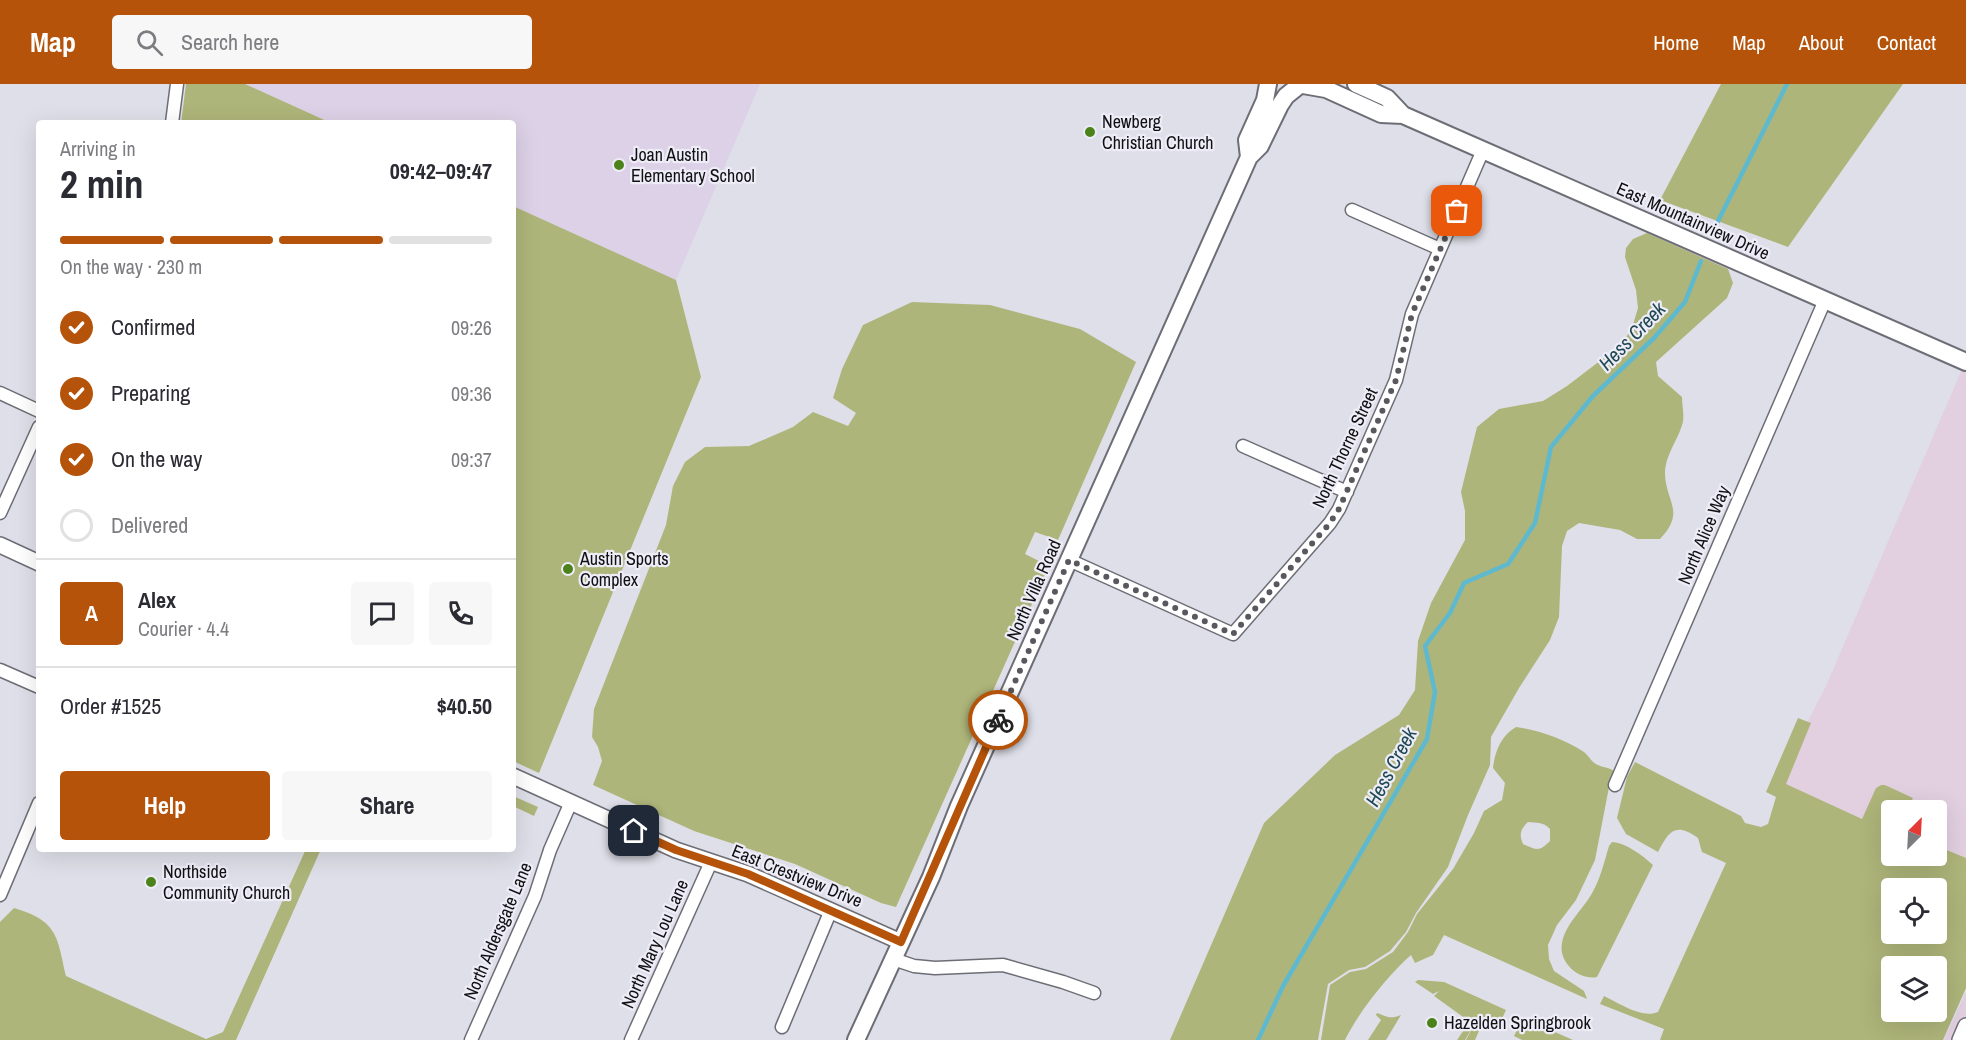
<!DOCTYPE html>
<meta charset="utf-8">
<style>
:root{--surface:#fff;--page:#f7f7f7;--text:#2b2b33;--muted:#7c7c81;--line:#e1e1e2;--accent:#b45309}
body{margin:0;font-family:"Archivo Narrow",sans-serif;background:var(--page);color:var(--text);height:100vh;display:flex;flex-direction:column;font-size:22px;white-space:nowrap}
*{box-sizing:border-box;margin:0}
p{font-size:20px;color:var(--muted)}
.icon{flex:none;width:33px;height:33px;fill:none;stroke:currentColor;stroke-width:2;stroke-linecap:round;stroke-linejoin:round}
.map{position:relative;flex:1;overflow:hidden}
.panel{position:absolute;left:36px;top:36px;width:480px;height:732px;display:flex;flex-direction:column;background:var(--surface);border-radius:6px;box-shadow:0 6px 24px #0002}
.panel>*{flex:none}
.needle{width:39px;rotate:24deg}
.fabs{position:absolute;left:1881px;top:716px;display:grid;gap:12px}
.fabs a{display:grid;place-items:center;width:66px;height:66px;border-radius:6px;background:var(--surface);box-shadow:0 6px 24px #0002;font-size:30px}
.pin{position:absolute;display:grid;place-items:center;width:51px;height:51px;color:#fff;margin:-26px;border-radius:12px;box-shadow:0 3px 9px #0006}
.courier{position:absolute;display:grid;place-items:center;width:60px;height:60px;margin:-30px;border:4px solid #b45309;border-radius:50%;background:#fff;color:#222;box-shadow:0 2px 8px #0007}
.headline em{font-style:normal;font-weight:700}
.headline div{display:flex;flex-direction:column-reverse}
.headline{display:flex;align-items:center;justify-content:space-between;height:102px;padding:0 24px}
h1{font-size:39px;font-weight:700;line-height:45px}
.bar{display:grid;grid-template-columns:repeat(4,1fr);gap:9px 6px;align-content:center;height:72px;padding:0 24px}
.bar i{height:8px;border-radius:4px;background:var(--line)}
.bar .selected{background:var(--accent)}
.bar p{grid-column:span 4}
.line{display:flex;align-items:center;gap:15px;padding:0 24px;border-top:2px solid var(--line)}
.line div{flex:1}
.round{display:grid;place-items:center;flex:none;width:63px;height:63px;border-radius:6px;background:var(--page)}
ol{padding:0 24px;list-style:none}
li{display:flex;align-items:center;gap:18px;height:66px}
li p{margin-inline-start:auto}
li .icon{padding:6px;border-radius:50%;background:var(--accent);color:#fff;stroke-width:4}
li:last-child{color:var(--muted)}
li i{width:33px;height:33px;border:3px solid var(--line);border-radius:50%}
.button{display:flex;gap:12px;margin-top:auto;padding:12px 24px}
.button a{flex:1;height:69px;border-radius:6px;background:var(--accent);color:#fff;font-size:24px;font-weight:700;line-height:69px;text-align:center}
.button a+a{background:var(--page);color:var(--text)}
header{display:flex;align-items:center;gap:36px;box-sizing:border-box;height:84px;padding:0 30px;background:var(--accent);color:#fff}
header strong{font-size:28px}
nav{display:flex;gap:33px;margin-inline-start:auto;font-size:21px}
.search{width:420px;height:54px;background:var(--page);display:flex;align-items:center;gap:15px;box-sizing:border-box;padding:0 21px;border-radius:6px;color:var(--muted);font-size:22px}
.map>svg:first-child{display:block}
</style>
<header>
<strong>Map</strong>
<div class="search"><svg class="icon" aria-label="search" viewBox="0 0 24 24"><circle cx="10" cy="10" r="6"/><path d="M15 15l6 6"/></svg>Search here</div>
<nav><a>Home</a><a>Map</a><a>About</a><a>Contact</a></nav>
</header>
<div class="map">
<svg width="1966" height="956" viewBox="0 0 1966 956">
<rect width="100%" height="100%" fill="#dfdfe9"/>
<path fill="#e2d0e0" d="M1965 278H1966V792L1936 771V726H1892L1891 760 1772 707 1826 602Z
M1966 908V956H1944Z"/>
<path fill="#dcd1e6" d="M245 0H760L676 196 513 122V39H331Z"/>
<path fill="#aeb57a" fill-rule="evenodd" d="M186 0H245L331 39H181Z
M1721 0H1903L1788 163 1660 116Z
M513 122 676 196 701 293 539 689 513 677Z
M1647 149 1728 185 1733 199 1727 214 1656 278 1658 292 1682 313C1682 322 1685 334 1682 341 1677 358 1665 371 1665 390 1666 419 1686 427 1660 455H1637L1620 446 1579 439 1567 447 1562 462 1559 533 1550 556 1519 604 1491 653 1490 681 1468 731 1448 783 1416 829 1406 848 1390 867 1365 883 1349 886 1328 900 1318 956H1170L1264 739 1335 671 1399 631 1415 606 1418 557 1431 519 1465 456V427L1461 408 1477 343 1499 325 1543 317 1567 302 1622 260 1632 244 1638 224 1636 206 1625 173 1626 164 1633 155Z
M912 218 990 221 1080 245 1136 278 1058 456 1035 448 1025 470 1049 482 896 823 881 819 795 780 694 747 593 701 602 677 598 663 592 653 594 625 666 441 673 402 685 378 705 363 749 362 793 343 813 328 848 342 856 329 833 314 842 285 863 241Z
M1798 634 1811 639 1786 700 1862 735 1876 704 1881 701H1885L1913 714 1907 726H1892V771H1936L1937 762 1966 774V904L1943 956H1660L1664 945 1600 920 1604 912C1619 919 1642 935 1658 928L1726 779 1702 768 1698 754C1675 738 1669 747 1658 768L1626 750 1617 734 1627 693 1635 678 1741 732 1745 739 1761 743 1768 740 1776 713 1766 708ZM1892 804H1936V849H1892ZM1892 882H1936V927H1892Z
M1516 643C1539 646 1564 655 1584 668 1589 672 1592 679 1598 681 1604 684 1610 683 1615 688L1609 703 1595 776 1576 816 1557 841 1548 861 1549 875 1554 887 1584 907 1587 915 1444 851 1433 871 1415 879 1411 871C1388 891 1358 929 1345 956H1321L1330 901 1350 888 1366 885 1393 868 1408 848 1417 830 1453 785 1474 749 1484 727 1502 716 1505 699 1493 684C1495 667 1501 652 1516 643ZM1528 738C1537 739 1544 738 1550 745V757C1539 768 1537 766 1523 760 1519 751 1520 745 1528 738Z
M513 712 538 723 534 732 513 722Z
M1612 758C1626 759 1642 771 1653 781L1597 893C1579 897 1558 878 1562 859 1565 841 1582 826 1591 811 1600 796 1604 779 1609 762Z
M306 765H321L236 956H0V838L14 824C58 837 57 852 66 892L206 955 223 948Z
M1418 896 1444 898 1506 926 1500 939 1486 936 1483 938 1475 956H1466L1474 941 1465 956H1457L1466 943V935L1434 912 1439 907 1433 910 1415 898Z
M1377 929C1386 932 1390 936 1401 931L1386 956H1368L1381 936 1376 931Z
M1523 934 1573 956H1522L1514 952Z"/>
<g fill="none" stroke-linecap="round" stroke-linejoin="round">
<path stroke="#5fb9ce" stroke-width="4.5" d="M1717 139 1787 0
M1258 956 1283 902 1427 655 1435 608 1425 562 1450 529 1464 499 1508 480 1535 439 1551 363 1593 312 1654 254 1685 218 1701 177"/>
<defs>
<path id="minor" d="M172 39 177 0
M1352 126 1440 165
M0 309 39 327
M1243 362 1347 408
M0 429 39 343
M1069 476 1233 550 1330 439 1339 425 1396 296 1412 230 1483 66
M0 586 39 603
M1615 701 1825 216
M0 811 39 719
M893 875 914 882 935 884 1003 881 1063 898 1094 909
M782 943 831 826
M471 956 535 812 550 766 571 718
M631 956 711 778"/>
<path id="tertiary" d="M0 461 39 479
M513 692 676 766 748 790 901 858
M1960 956 1966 942"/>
<path id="secondary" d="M1356 0 1387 14 1403 31
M1303 1 1326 5 1381 30 1403 31 1966 278
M1249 73 1247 56 1265 16 1268 0
M856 956 931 793 959 722 1249 73 1260 62 1280 21 1286 12 1296 4"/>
</defs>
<use href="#minor" stroke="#6d6d76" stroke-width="15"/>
<use href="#tertiary" stroke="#6d6d76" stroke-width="18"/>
<use href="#secondary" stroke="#6d6d76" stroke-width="20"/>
<use href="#minor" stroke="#fff" stroke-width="12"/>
<use href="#tertiary" stroke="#fff" stroke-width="15"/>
<use href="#secondary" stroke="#fff" stroke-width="16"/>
</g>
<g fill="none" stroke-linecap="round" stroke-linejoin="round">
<path stroke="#58585e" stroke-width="6" stroke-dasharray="0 10.8" d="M998 636 1069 476 1233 550 1330 439 1339 425 1396 296 1412 230 1457 127"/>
<path stroke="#b45309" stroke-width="8" d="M634 747 676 766 748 790 901 858 998 636"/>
</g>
<g fill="#4c821a" stroke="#edecf7" stroke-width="2">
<circle cx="1090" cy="48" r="6"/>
<circle cx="619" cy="81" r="6"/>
<circle cx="568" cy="485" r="6"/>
<circle cx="151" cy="798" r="6"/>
<circle cx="1432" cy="939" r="6"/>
</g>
<g text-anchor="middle" stroke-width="4.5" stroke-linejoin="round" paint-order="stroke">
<g font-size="18" fill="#101013" stroke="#edecf7" text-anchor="start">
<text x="1102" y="44">Newberg<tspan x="1102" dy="21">Christian Church</tspan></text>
<text x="631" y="77">Joan Austin<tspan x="631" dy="21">Elementary School</tspan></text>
<text x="580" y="481">Austin Sports<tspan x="580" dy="21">Complex</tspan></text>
<text x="163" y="794">Northside<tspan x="163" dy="21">Community Church</tspan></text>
<text x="1444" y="945">Hazelden Springbrook</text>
</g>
<g font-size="18" fill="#101013" stroke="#edecf7">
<text transform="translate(1693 137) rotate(24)" y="6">East Mountainview Drive</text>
<text transform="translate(1345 364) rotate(-65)" y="6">North Thorne Street</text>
<text transform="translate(1704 451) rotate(-67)" y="6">North Alice Way</text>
<text transform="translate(1034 506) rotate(-66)" y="6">North Villa Road</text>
<text transform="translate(797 792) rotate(22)" y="6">East Crestview Drive</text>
<text transform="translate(498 847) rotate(-67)" y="6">North Aldersgate Lane</text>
<text transform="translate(655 860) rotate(-66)" y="6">North Mary Lou Lane</text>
</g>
<g font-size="20" font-style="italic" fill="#1f4952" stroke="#edecf7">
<text transform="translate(1632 252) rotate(-46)" y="7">Hess Creek</text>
<text transform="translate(1391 683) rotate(-62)" y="7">Hess Creek</text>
</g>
</g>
</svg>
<div class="fabs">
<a><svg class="needle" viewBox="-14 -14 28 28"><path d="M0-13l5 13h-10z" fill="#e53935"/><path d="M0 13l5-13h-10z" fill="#7c7c81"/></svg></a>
<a><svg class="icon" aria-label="locate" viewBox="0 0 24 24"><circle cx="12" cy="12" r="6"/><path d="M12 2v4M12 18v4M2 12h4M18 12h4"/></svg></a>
<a><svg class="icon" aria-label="layers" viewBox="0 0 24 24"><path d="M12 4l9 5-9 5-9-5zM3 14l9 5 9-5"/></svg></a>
</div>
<div class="pin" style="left:1457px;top:127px;background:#ea580c"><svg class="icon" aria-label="bag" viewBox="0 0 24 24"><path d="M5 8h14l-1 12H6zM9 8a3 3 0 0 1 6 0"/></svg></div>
<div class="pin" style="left:634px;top:747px;background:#1f2937"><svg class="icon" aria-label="home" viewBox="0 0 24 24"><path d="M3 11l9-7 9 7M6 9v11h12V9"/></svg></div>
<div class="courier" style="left:998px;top:636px"><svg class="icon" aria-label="bike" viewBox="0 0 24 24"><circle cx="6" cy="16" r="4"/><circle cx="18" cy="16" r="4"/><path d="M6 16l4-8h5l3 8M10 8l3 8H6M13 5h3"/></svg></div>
<section class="panel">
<div class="headline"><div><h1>2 min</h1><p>Arriving in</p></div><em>09:42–09:47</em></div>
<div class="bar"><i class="selected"></i><i class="selected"></i><i class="selected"></i><i></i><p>On the way · 230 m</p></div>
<ol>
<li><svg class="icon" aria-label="check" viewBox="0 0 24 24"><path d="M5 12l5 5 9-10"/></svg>Confirmed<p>09:26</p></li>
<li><svg class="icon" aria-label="check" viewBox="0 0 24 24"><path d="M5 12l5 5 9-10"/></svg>Preparing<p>09:36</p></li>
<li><svg class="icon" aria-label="check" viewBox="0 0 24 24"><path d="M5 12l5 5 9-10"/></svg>On the way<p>09:37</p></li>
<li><i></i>Delivered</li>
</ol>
<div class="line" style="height:108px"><b class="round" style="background:var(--accent);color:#fff">A</b><div><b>Alex</b><p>Courier · 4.4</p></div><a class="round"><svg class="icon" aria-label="chat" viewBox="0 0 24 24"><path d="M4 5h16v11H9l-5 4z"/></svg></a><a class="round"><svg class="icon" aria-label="phone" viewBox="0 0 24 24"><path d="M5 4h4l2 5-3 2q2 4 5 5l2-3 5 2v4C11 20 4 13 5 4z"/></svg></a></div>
<div class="line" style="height:78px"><div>Order #1525</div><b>$40.50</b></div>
<div class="button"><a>Help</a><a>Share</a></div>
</section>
</div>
